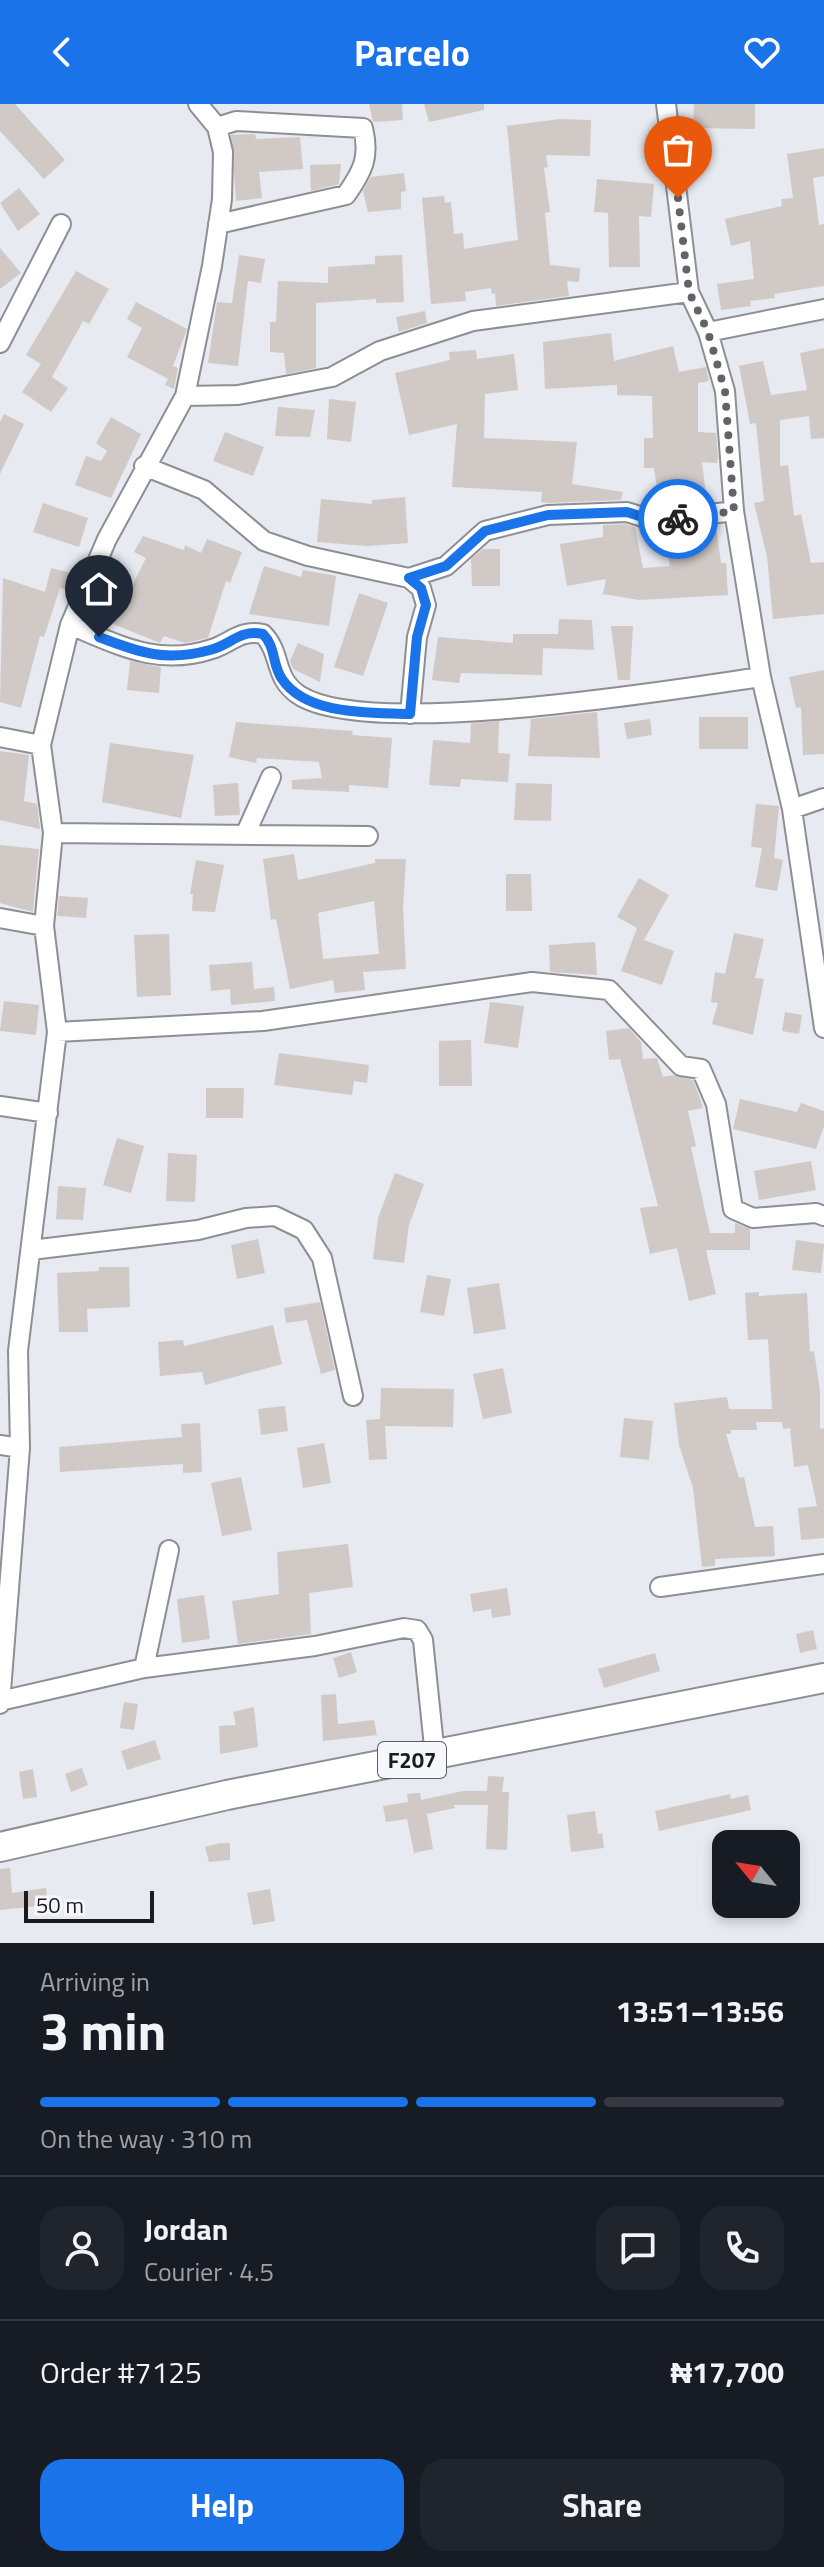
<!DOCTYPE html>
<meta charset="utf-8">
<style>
:root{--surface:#171b24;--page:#20242c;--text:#f1f3f6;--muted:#9ea1a6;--line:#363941;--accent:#1a73e8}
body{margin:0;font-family:"Titillium Web",sans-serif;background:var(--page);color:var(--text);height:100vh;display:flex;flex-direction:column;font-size:30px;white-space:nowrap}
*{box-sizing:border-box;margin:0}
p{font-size:26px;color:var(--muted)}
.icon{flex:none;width:44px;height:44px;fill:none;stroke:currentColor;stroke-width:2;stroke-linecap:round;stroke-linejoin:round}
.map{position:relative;height:1839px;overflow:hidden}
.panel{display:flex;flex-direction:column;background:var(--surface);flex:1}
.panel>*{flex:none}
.needle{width:52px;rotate:300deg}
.controls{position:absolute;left:712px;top:1726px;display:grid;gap:16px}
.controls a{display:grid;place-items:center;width:88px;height:88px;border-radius:16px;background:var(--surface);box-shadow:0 4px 12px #0003;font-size:40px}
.scale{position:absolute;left:24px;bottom:20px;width:130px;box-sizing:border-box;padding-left:8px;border:4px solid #1b1b1e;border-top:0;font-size:22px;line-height:28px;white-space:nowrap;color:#1b1b1e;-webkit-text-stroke:6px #f5f7fd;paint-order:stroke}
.pin{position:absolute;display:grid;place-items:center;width:68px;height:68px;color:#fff;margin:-82px -34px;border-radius:50% 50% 50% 0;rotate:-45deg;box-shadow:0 0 8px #0007}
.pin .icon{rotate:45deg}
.courier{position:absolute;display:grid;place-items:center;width:80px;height:80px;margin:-40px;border:6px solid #1a73e8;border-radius:50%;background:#fff;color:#222;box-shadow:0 2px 10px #0007}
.headline em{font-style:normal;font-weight:700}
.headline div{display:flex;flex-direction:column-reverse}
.headline{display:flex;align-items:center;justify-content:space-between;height:136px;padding:0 40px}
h1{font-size:52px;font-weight:700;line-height:60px}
.bar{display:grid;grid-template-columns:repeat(4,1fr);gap:12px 8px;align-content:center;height:96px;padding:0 40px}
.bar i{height:10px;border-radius:6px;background:var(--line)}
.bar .on{background:var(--accent)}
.bar p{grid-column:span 4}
.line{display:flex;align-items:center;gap:20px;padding:0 40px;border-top:2px solid var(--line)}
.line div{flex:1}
.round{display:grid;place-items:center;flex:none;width:84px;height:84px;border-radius:24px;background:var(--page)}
.cta{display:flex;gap:16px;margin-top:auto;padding:16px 40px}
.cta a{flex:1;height:92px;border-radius:24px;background:var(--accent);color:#fff;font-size:32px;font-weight:700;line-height:92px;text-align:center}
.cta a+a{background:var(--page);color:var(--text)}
header{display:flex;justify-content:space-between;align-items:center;height:104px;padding:0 40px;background:var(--accent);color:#fff;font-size:36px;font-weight:700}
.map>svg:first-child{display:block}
</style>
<header><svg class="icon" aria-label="back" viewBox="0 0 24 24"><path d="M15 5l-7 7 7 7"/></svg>Parcelo<svg class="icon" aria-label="heart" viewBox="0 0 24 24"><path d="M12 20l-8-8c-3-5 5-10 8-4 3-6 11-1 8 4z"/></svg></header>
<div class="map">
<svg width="824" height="1839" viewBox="0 0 824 1839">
<rect width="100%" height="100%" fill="#e7eaf0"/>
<path fill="#d0c9c6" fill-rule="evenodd" d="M0 0H15L65 56 44 75 0 27Z
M369 0H402L403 16 373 18Z
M424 0H484V6L429 18Z
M694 0H755V25L693 24Z
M560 15 591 16 590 52 546 51 548 63 544 64 550 108 545 109 550 161 580 164 579 178 567 177 569 192 496 202 495 189 492 190 491 184 465 188 466 197 431 200 422 94 444 92 445 99 451 98 454 130 463 129 464 145 518 136 507 22Z
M255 30 256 35 300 33 303 65 259 68 262 94 236 97 231 31Z
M824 44V72L813 74 819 121 824 120V182L774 190 775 194 750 197 751 202 721 206 717 180 754 175 750 137 731 142 725 115 782 102 781 95 793 94 787 50Z
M341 60 339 80 311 87 310 61Z
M404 69 406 87 401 88V105L368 108 363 87 371 73Z
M597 75 654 80 651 113 639 112 640 163H609L608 109 594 108Z
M19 84 40 110 18 127 0 99Z
M0 144 21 169 0 185Z
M239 151 265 155 261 179 248 177 238 262 208 259 217 198 232 199Z
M402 151 404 198 376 199V195L316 199V264L286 270 284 249 270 248V218H276L278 177 328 179V163L375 160V152Z
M76 167 109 185 89 220 83 217 52 273 68 284 51 308 22 288 41 260 26 251Z
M136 198 187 225 173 262 178 264 174 285 165 281 168 275 127 253 142 224 127 215Z
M425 207 427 219 399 228 396 213Z
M611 229 614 257 673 242 679 268 706 263 709 277 698 279V328L716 329 718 353 717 359 702 358 707 398 660 404 654 364H644V334H653L652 292 617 291V281L545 285 543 238Z
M824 244V334L811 335 809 312 780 316V362L788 361 794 412 801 410 811 459 824 458V510L773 515 767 453 754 399 764 397 756 319 750 320 739 262 763 257 771 291 807 286 800 249Z
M476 246 477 255 514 250 518 286 485 290 484 334 577 338 572 380 623 388 621 396 549 399 541 398 542 388 452 383 457 320 409 331 395 269 450 256 449 248Z
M329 295 356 298 351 338 327 335Z
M278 303 315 306 310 333 275 332Z
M4 310 24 320 0 370V318Z
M111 313 141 330 111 394 75 381 86 352 101 357 107 347 96 339Z
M225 328 264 343 253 372 213 357Z
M405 393 408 439 367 442 317 438 321 395 372 400V396Z
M43 399 88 414 79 443 33 428Z
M625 420 635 423 643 464 670 462 664 428 716 421 721 459H726L728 491 639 496 603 490 606 475 567 482 560 440 603 433V421Z
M143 432 184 446 185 441 201 449 207 435 242 448 230 479 226 477 208 534 185 539 164 532 160 539 113 520 146 454 134 448Z
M483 445H500V482H472L471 455Z
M264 462 301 473 303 466 336 472 329 522 249 510Z
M51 464 76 470 72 487 60 484 44 533 40 532 21 604 0 598 3 474 45 488Z
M359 489 388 499 363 572 334 563Z
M559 515 592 516 594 546 543 544 542 571 461 569 459 579 432 576 438 533 513 539V530H558Z
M611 522H633L630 576H618Z
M298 539 324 550 320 578 293 565 290 557Z
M130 557 161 563 159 589 127 586Z
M824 566V650L803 651 801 603 796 604 789 573Z
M597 608 600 654 528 652 531 615Z
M699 613H748V645H699Z
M650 615 652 631 627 635 624 619Z
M499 617 498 649 510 650 508 678 461 675 460 683 429 681 433 636 470 639 471 619Z
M236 618 353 627 352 631 392 634 388 684 349 681V688L292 685V676L322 674 319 658 257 654 256 659 229 653Z
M110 639 194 651 181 714 102 698Z
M0 647 29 651 24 697 37 700 40 725 0 716Z
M238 679 240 711 215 712 213 681Z
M516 679 552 680 551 717 514 716Z
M756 700 779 702 774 754 783 756 777 787 755 783 762 744 751 743Z
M0 741 39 745 33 808 0 799Z
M294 750 298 776 375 759V755H406L403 803 406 865 363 868 365 886 335 889 333 876 290 885 276 815 271 816 263 755ZM374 797 379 850 323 855 318 809Z
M196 756 224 761 215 808 192 807 193 790H190Z
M506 770H531L532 807H506Z
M639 774 669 791 644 836 674 847 662 881 621 867 637 824 617 813Z
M59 792 88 794 86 814 57 812Z
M734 829 764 835 755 874 764 875 753 931 712 920 718 899 711 898 715 868 725 870Z
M169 830 171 891 137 893 134 831Z
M595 838 597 871 550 868 549 841Z
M252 858 254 885 274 883 275 897 231 901 230 885 211 887 209 861Z
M4 897 39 901 36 931 0 927Z
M490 898 524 902 518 944 484 939Z
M785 908 802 911 799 930 782 927Z
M629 924 641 938 643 955 657 954 663 973 673 971 693 976 701 997 703 1004 688 1007 696 1042 691 1043 710 1129H735V1119L750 1125V1146H706L716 1190 689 1197 677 1144 650 1150 640 1104 658 1102 620 955 609 956 606 927Z
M471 936 472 982H439V937Z
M279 949 369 961 367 979 354 977 352 991 274 981Z
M206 984H244L243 1014H206Z
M740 995 797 1008 801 999 824 1007V1022L816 1045 733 1025Z
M117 1034 144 1042 131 1089 103 1081Z
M168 1049 197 1051 195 1098 166 1097Z
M811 1057 816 1086 759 1096 754 1067Z
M395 1069 424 1080 409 1121 404 1159 373 1155 378 1114Z
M58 1082 86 1084 83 1116 56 1115Z
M258 1135 265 1169 237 1175 231 1141Z
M796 1136 824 1140 821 1169 792 1166Z
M99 1163H129L130 1203 87 1205 88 1228H59L57 1169 99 1167Z
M427 1171 451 1175 444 1212 420 1208Z
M499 1179 506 1225 474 1230 467 1184Z
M759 1188V1192L807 1189 810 1248 814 1247 820 1286V1325L824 1324V1434L801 1436 798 1404 817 1402 808 1361 794 1363 790 1324 783 1325 782 1318H756L757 1326H731V1330H726L739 1374 744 1373 755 1423 773 1422 775 1452 715 1455V1462L702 1463 693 1384 679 1341 674 1299 727 1293 729 1305H772L768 1235 748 1236 745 1189Z
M320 1198 335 1266 321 1270 307 1216 286 1219 284 1204Z
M273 1221 282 1260 205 1281 202 1268 160 1272 158 1238 183 1236 184 1242Z
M503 1264 512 1309 483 1315 473 1270Z
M381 1284 454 1285 453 1323 385 1322 387 1355 369 1356 366 1316 380 1315Z
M285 1302 288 1327 261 1331 258 1305Z
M624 1314 653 1317 649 1356 620 1353Z
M200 1319 202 1368 183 1369V1360L60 1368 59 1343 182 1333 181 1320Z
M324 1339 331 1379 303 1384 297 1344Z
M241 1373 252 1426 222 1432 211 1379Z
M348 1440 353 1483 309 1489 311 1530 238 1540 232 1497 279 1490 277 1448Z
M507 1484 511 1511 492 1514 491 1505 473 1508 470 1490Z
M204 1491 210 1535 182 1539 177 1495Z
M813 1526 817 1545 800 1549 796 1530Z
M351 1548 357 1568 339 1574 333 1554Z
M655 1549 660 1567 604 1584 598 1565Z
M336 1590 338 1620 374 1616 377 1631 323 1637 321 1591Z
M124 1598 138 1600 134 1626 120 1624Z
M254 1603 258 1643 220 1650 219 1622 236 1621 233 1608Z
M155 1636 161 1655 127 1666 121 1647Z
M82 1664 88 1681 71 1688 65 1670Z
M33 1665 37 1693 23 1695 19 1668Z
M488 1672 504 1673 502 1688H509L507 1746 486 1745 488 1701H454L455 1704 427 1710 433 1745 414 1749 407 1715 386 1718 383 1702 408 1698 407 1690 420 1689 421 1696 463 1687H487Z
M730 1690 731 1695 748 1691 751 1706 659 1727 655 1707Z
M595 1707 598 1730 602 1729 604 1744 571 1748 567 1711Z
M220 1739H230V1756L209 1758 205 1743Z
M10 1764 12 1789 46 1784 48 1801 0 1806V1765Z
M270 1785 275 1817 253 1821 247 1789Z"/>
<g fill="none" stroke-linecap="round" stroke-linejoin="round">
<defs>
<path id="street" d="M666 0 689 188 708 228 725 287 734 407 761 573 792 705 824 924
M217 23 236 17 363 24C370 53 363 67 346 91L218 120
M708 228 824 205
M0 239 61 120
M185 292 238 291 332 273 380 247 473 217 689 188
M144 362 204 386 264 437 308 452 409 474 421 484 426 501 417 533 410 610
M409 474 446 462 485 427 548 411 627 408 655 417 734 407
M70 521C119 541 158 563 212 545 231 539 240 525 263 530 282 549 273 574 299 591 368 636 672 586 761 573
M0 633 41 641
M792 705 824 694
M53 729 368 732
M245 731 271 673
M0 814 44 822
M57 928 263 917 532 878 609 886 681 962 701 965 716 1000 733 1105 753 1114 816 1109 824 1112
M0 1002 48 1009
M31 1146 198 1126 246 1114 275 1112 304 1126 322 1154 353 1292
M0 1341 20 1344
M660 1483 824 1460
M144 1564 169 1446
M0 1597 144 1564 315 1542 404 1524 417 1526 423 1536 435 1652
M0 1600 20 1344 18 1247 57 928 44 822 53 729 41 641 70 521 107 435 185 292 212 162 222 95 223 48 217 23 198 0"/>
<path id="primary" d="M0 1743 227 1691 824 1574"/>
</defs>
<use href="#street" stroke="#8d8f95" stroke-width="22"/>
<use href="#primary" stroke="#8d8f95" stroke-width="32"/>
<use href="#street" stroke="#fff" stroke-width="18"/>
<use href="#primary" stroke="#fff" stroke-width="28"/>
</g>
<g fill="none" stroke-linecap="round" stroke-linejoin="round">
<path stroke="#626368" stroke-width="8" stroke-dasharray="0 14.4" d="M678 94 689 188 708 228 725 287 734 407 678 415"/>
<path stroke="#1a73e8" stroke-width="10" d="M99 533C140 549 166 558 210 546 231 541 239 525 263 530 276 543 272 561 282 575 307 612 371 608 410 610L417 533 426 501 421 484 409 474 446 462 485 427 548 411 627 408 655 417 678 415"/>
</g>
<g text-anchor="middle" stroke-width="7" stroke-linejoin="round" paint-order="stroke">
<rect fill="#f5f7fd" stroke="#5c5d61" stroke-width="2" x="378" y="1638" width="68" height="36" rx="6"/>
<g font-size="22" font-weight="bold" fill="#1b1b1e">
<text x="412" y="1664">F207</text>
</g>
</g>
</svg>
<div class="controls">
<a><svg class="needle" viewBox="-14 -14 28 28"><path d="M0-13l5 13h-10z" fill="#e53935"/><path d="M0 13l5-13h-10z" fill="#9ea1a6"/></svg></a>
</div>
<div class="scale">50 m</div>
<div class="pin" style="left:678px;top:94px;background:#ea580c"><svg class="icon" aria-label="bag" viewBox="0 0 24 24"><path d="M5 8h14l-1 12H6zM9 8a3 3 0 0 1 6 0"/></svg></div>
<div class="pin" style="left:99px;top:533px;background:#1f2937"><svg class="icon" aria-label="home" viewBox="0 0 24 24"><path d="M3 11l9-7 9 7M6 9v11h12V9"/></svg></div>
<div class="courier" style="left:678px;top:415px"><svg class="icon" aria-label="bike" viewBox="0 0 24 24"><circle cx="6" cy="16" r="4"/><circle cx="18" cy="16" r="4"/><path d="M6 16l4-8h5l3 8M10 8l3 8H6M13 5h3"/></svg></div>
</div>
<section class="panel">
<div class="headline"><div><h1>3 min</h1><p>Arriving in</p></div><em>13:51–13:56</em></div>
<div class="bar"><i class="on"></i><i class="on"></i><i class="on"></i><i></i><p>On the way · 310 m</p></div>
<div class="line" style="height:144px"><a class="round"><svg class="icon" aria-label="person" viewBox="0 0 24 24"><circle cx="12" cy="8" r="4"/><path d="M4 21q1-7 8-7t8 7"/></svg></a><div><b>Jordan</b><p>Courier · 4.5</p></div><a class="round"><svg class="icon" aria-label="chat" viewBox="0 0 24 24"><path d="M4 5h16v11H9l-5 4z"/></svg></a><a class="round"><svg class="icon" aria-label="phone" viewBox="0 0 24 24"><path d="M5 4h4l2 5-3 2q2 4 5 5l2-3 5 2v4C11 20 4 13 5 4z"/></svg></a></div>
<div class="line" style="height:104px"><div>Order #7125</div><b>₦17,700</b></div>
<div class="cta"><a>Help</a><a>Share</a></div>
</section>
